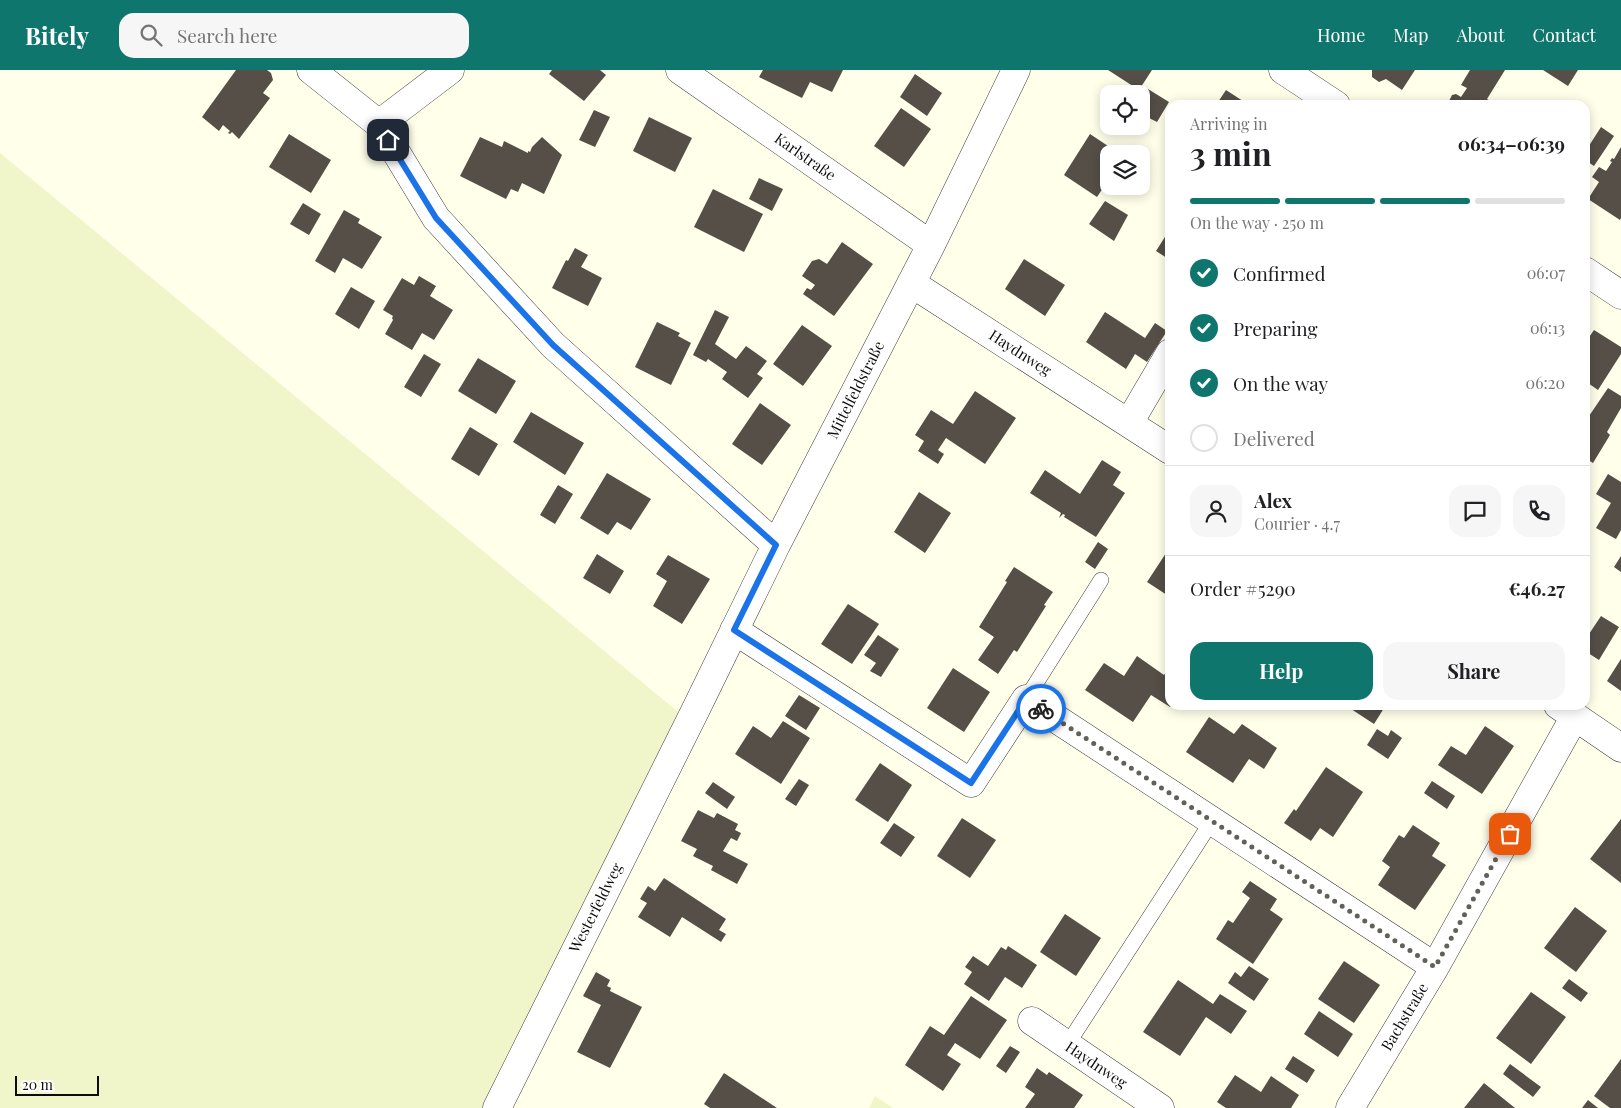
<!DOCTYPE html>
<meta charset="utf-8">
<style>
:root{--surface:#fff;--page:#f6f6f6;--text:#202124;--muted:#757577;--line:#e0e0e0;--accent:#0f766e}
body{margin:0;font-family:"Playfair Display",serif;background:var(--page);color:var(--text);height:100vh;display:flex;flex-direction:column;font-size:19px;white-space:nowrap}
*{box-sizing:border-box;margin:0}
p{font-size:16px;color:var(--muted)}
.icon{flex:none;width:28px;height:28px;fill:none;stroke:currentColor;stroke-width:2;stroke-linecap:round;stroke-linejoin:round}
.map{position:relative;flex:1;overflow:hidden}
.details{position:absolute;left:1165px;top:30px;width:425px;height:610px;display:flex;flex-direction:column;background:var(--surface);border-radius:15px;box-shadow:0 2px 12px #0003}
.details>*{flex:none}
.tools{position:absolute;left:1100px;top:15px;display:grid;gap:10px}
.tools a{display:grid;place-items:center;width:50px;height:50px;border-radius:10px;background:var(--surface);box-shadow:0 2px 12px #0003;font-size:25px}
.scale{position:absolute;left:15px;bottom:12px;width:84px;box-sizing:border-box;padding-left:5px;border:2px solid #0c0c0c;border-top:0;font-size:14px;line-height:18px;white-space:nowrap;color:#0c0c0c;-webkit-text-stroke:4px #fff;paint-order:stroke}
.pin{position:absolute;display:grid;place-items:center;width:42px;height:42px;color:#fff;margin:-21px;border-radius:10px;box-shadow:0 2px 8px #0006}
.courier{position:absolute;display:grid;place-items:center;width:50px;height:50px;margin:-25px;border:4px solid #1a73e8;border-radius:50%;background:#fff;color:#222;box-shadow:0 1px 6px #0007}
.head em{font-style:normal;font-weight:700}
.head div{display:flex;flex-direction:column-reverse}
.head{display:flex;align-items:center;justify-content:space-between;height:85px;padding:0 25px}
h1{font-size:32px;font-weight:700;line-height:38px}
.bar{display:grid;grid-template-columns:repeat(4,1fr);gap:8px 5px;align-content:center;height:60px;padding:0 25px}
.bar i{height:6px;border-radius:4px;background:var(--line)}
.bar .active{background:var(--accent)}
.bar p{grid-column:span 4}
.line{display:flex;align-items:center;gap:12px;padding:0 25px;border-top:1px solid var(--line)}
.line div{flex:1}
.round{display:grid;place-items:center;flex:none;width:52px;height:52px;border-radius:15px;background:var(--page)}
ol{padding:0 25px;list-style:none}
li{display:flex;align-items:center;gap:15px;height:55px}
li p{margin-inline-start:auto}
li .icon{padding:5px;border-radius:50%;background:var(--accent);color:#fff;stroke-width:4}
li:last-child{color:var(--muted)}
li i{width:28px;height:28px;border:2px solid var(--line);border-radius:50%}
.action{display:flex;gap:10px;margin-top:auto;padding:10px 25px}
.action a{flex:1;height:58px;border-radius:15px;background:var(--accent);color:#fff;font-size:20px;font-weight:700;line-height:58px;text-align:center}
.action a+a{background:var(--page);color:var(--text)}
header{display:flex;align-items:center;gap:30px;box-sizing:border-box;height:70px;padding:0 25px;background:var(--accent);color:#fff}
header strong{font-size:24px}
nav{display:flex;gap:28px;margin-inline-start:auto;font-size:18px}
.search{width:350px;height:45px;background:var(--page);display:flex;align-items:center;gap:12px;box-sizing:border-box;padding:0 18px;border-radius:15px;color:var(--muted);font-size:19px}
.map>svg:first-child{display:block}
</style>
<header>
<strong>Bitely</strong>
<div class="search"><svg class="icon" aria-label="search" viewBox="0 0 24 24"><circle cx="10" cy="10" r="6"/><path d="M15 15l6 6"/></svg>Search here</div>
<nav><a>Home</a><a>Map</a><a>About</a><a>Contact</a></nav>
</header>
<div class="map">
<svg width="1621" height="1038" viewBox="0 0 1621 1038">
<rect width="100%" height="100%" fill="#ffffea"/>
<path fill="#f0f5ca" d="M0 83 688 650 492 1038H0Z
M875 1026 893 1038H869Z"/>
<path fill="#554f48" d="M236 0H267L271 3 273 10 263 23 270 28 239 69 232 62 230 64 228 63 230 61 223 55 219 61 202 47Z
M552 0H600L606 5 584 31 549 4Z
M763 0H843L832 22 810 12 802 28 759 7Z
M1108 0H1152L1139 20Z
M1372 0H1415L1402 20 1386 9 1379 12 1372 7Z
M1470 0H1505L1487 29 1497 35H1449V31L1452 25 1456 24 1461 27 1467 18 1461 15Z
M1543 0H1578L1568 16Z
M915 4 942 23 927 46 900 27Z
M1148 19 1169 32 1157 52 1141 44V31Z
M1226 20 1249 35H1216Z
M901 38 931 59 904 97 874 76Z
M594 40 610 47 595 77 579 70Z
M649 47 692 68 675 102 633 81Z
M1601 57 1614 66 1594 96 1585 90V82Z
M289 64 331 90 311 123 269 97Z
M1090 64 1120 84H1109V109L1097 127 1064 105Z
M480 67 502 77 504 71 528 83V81L530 82 532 77 542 67 562 85 544 124 522 113 518 122 511 119 506 129 460 106Z
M1621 77V148L1620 150 1588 129 1599 112 1592 107 1599 97 1606 101 1612 92 1610 91 1612 88 1614 89Z
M759 108 783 119 772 141 749 129Z
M713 119 763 144 744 182 694 157Z
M1105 131 1128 145 1114 171 1089 154Z
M303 133 321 144 309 165 290 154Z
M344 140 360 149 358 153 382 167 362 199 343 188 335 203 315 191Z
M1170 159V190L1156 181Z
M842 172 873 194 834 246 803 224 807 218 811 220 815 215 802 206 812 191 819 189 827 194Z
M575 178 588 185 581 197 602 208 588 236 552 218 566 190 568 191Z
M1024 189 1065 215 1045 246 1005 219Z
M419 206 436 216 430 226 453 240 434 270 422 263 412 280 385 264 393 250 392 248 393 246 383 240 402 208 414 215Z
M351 217 375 231 359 259 335 244Z
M715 240 729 247 715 274 736 289 746 276 767 291 757 304 763 308 748 328 722 309 727 302 708 289 706 292 693 285Z
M1105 242 1145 268 1155 253 1167 261 1147 292 1135 284 1126 299 1086 272Z
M657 252 680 263 678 266 691 273 671 315 635 297Z
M802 255 832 276 803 316 773 294Z
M1594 260 1621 277V284L1598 320 1585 311V273Z
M424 284 441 294 421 327 404 317Z
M478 288 516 311 496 344 458 321Z
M1608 318 1621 326V338L1607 362 1610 365 1593 393 1585 388V357L1589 350 1587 349Z
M975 321 1016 348 985 394 946 368 938 380 944 384 938 394 918 381 924 371 915 365 931 340 953 354Z
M760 333 791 355 762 395 732 374Z
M531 342 584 373 565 405 513 372Z
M470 357 498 374 479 406 451 389Z
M1102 390 1121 402 1113 415 1125 423 1096 467 1064 447 1065 445 1063 444 1059 448 1061 443 1030 423 1045 400 1080 424Z
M607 403 651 429 631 460 617 452 608 465 580 448Z
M1608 404 1621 412V460L1616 469 1596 458 1611 433 1596 424Z
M558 415 573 424 555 454 540 445Z
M919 422 951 443 925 483 894 462Z
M1098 472 1108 479 1095 499 1085 492Z
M1170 477V527L1147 512Z
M597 484 624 501 610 524 583 508Z
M668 485 710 509 682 554 653 536 667 511 656 504Z
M1621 486V502L1614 497Z
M1014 497 1053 522 1044 535 1046 536 1017 582 1014 580 998 604 978 590 994 567 979 557 1007 512 1005 511Z
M848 534 879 554 852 594 821 574Z
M1601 546 1619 557 1599 590 1585 581V570Z
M878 565 899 579 881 607 870 601 876 593 864 585Z
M1137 586 1164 605 1168 599 1170 600V635H1172L1170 637 1151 625 1133 652 1085 620 1104 593 1124 606Z
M1621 589V621L1607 611Z
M953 598 990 622 964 662 927 638Z
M799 625 820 638 806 660 785 646Z
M1345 635H1386L1374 654Z
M1209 647 1234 664 1242 654 1277 678 1264 699 1249 689 1233 713 1186 682Z
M783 651 810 668 781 714 735 684 753 656 771 668Z
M1485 656 1514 676 1482 724 1438 695 1451 676 1466 685Z
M1377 659 1388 666 1391 660 1402 668 1388 689 1367 675Z
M880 693 912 715 888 752 855 730Z
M1326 697 1363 722 1333 767 1320 758 1311 771 1284 753 1294 739 1296 741Z
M799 709 809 715 796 736 785 729Z
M1432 711 1455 726 1447 739 1424 723Z
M713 712 735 727 727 739 705 723Z
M698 740 714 748 717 743 738 754 735 760 741 763 737 771 731 768 723 781 748 794 737 814 711 800 713 796 693 786 697 779 681 771Z
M962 748 996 770 970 808 937 786Z
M1621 749V813L1590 789Z
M894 753 915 767 901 787 880 773Z
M1413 755 1440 773 1432 786 1446 795 1415 840 1378 815 1390 797 1382 791 1399 765 1404 768Z
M664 808 726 849 719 860 726 864 721 872 682 847 670 867 638 847 647 833 640 829 648 816 655 821Z
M1250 811 1277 829 1270 840 1283 849 1253 894 1216 869 1228 850 1233 853 1250 828 1242 822Z
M1575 837 1607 861 1576 902 1544 878Z
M1065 844 1101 868 1076 906 1040 882Z
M1008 876 1037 895 1022 918 1005 907 989 931 964 914 972 902 965 897 973 886 988 896 1001 877 1006 880Z
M1344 891 1380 915 1354 953 1318 929Z
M1249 896 1269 909 1254 931 1228 913 1235 902 1241 907Z
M596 902 610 910 607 916 611 918 610 921 642 937 610 998 577 982 601 935 583 926Z
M1569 909 1588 923 1581 932 1562 918Z
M1178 910 1213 934 1220 924 1247 941 1231 964 1206 947 1180 986 1143 962Z
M1531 922 1566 947 1531 994 1496 968Z
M971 926 1007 950 980 989 955 973 947 985 961 994 943 1021 905 995 930 956 944 965Z
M1319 941 1353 964 1338 987 1304 964Z
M1010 976 1020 982 1006 1003 996 996Z
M1293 986 1315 1000 1307 1013 1285 999Z
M1621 989V1038H1610L1594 1026Z
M1510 994 1541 1017 1533 1027 1503 1004Z
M1037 998 1047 1005 1049 1002 1083 1025 1074 1038H1025L1035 1024 1025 1017Z
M724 1003 777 1038H710L704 1034Z
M1235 1005 1261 1022 1271 1006 1299 1025 1291 1038H1226L1217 1032Z
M1484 1013 1515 1038H1464Z
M1588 1030 1598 1038H1582Z"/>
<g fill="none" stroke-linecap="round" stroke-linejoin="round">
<defs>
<path id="lane" d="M1026 629 1101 510
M1067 975 1212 751"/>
<path id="street" d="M311 0 379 54 436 148 553 275 776 475
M680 0 931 175
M1283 0 1336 35
M379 54 450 0
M1585 201 1621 225
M911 213 1170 380
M1129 353 1170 283
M734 560 971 713 1026 629 1435 897
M1558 635 1621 678
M1032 951 1160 1038
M497 1038 696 639 776 475 931 175 1016 0
M1350 1038 1435 897 1575 646"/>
</defs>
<use href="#lane" stroke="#3f3f3f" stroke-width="16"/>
<use href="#street" stroke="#3f3f3f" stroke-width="29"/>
<use href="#lane" stroke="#fff" stroke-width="15"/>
<use href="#street" stroke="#fff" stroke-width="28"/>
</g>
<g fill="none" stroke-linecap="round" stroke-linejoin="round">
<path stroke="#61615a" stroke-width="5" stroke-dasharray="0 9" d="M1041 639 1435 897 1510 764"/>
<path stroke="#1a73e8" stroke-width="6" d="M388 70 436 148 553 275 776 475 734 560 971 713 1026 629 1041 639"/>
</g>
<g text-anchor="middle" stroke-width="5" stroke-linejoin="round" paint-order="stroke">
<g font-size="15" fill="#0c0c0c" stroke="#fff">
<text transform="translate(805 87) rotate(35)" y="5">Karlstraße</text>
<text transform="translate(1020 283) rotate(33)" y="5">Haydnweg</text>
<text transform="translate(856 320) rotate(-63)" y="5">Mittelfeldstraße</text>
<text transform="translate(596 838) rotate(-63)" y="5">Westerfeldweg</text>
<text transform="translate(1405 947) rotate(-59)" y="5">Bachstraße</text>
<text transform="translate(1096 995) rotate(34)" y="5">Haydnweg</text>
</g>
</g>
</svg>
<div class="tools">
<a><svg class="icon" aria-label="locate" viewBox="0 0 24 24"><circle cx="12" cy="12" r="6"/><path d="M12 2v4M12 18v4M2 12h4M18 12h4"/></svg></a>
<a><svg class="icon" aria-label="layers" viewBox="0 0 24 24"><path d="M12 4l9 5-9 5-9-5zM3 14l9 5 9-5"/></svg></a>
</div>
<div class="scale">20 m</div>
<div class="pin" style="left:1510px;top:764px;background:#ea580c"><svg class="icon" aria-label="bag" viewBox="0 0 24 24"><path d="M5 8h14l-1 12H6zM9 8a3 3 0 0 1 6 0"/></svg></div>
<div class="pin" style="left:388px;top:70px;background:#1f2937"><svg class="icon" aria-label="home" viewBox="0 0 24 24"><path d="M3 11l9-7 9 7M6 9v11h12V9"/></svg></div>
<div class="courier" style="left:1041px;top:639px"><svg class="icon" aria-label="bike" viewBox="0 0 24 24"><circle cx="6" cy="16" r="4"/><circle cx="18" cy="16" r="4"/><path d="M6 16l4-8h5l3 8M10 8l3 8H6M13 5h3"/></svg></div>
<section class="details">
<div class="head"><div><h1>3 min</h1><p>Arriving in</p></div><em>06:34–06:39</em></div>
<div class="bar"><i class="active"></i><i class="active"></i><i class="active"></i><i></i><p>On the way · 250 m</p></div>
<ol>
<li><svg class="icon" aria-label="check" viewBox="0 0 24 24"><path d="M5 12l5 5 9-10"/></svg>Confirmed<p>06:07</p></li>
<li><svg class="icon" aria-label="check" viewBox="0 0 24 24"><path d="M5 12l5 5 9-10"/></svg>Preparing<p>06:13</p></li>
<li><svg class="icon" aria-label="check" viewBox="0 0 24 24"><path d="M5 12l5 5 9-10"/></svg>On the way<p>06:20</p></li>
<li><i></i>Delivered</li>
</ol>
<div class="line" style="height:90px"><a class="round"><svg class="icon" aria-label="person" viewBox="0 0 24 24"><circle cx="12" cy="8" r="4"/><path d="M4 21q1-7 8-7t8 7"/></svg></a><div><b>Alex</b><p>Courier · 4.7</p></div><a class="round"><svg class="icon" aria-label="chat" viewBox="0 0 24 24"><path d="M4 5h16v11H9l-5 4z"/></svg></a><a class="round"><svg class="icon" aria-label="phone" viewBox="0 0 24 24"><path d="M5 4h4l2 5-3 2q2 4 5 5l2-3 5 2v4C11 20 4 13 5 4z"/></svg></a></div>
<div class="line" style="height:65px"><div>Order #5290</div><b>€46.27</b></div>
<div class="action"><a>Help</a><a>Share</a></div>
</section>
</div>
